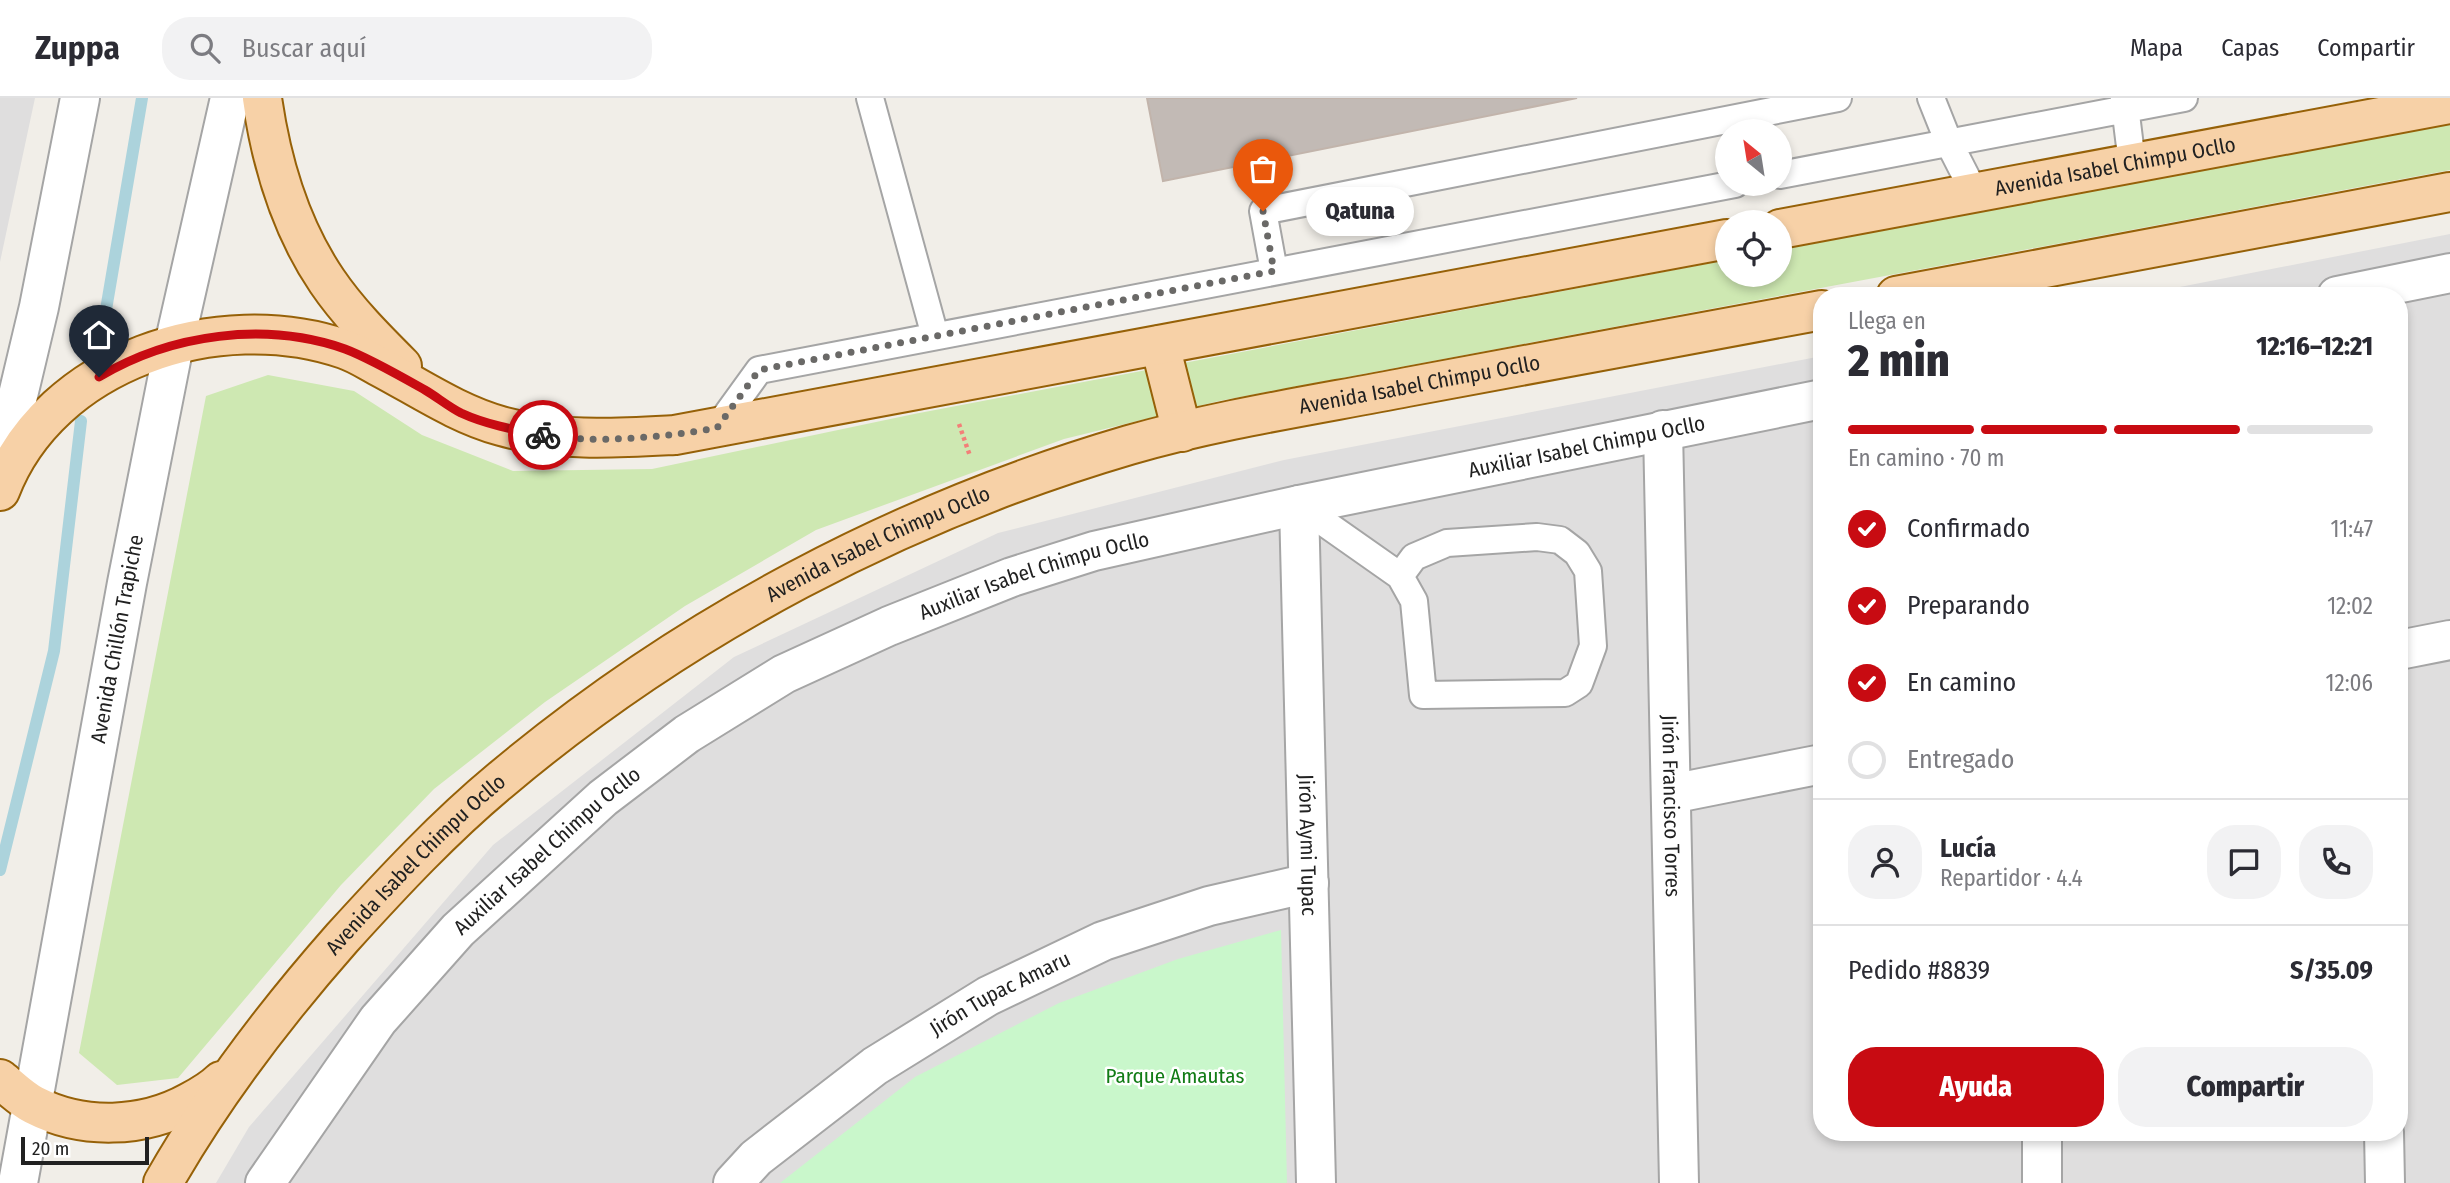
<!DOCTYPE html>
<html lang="es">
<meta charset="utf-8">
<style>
:root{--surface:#fff;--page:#f2f2f3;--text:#2b2b33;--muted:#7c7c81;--line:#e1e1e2;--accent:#c80b12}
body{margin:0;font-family:"Fira Sans Condensed",sans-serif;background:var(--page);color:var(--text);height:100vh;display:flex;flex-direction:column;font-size:26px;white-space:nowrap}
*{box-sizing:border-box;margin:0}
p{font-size:23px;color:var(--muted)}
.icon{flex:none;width:38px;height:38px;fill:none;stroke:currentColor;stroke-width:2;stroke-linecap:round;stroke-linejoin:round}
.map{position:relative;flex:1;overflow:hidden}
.panel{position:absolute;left:1813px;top:189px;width:595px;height:854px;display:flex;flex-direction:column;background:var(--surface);border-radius:28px;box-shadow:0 4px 10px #0003}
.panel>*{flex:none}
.needle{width:46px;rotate:330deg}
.fabs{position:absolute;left:1715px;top:21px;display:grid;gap:14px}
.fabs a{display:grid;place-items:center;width:77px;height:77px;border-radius:50%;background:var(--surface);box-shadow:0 4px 10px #0003;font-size:35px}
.scale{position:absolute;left:21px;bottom:18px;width:128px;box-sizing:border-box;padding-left:7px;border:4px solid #212121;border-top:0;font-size:19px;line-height:24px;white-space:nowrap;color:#212121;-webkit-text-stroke:5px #fff;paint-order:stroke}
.pin{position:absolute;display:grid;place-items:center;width:60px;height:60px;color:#fff;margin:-72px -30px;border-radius:50% 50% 50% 0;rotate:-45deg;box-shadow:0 0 7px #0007}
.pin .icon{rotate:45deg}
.courier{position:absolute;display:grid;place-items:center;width:70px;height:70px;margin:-35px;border:5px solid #c80b12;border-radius:50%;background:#fff;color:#222;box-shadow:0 2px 9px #0007}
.bubble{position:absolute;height:49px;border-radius:24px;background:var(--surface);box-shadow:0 4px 10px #0003;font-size:23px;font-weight:800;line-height:49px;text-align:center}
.headline em{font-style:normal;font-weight:800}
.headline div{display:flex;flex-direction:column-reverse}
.headline{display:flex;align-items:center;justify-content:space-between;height:119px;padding:0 35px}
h1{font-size:46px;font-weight:800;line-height:52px}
.bar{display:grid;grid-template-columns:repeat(4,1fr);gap:10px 7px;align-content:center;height:84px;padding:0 35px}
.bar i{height:9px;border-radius:5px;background:var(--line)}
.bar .active{background:var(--accent)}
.bar p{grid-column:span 4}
.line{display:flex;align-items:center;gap:18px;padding:0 35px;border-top:2px solid var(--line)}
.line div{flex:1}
.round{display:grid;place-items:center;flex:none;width:74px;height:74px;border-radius:28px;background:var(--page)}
ol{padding:0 35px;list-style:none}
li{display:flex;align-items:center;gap:21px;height:77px}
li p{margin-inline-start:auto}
li .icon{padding:7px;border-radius:50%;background:var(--accent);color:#fff;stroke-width:4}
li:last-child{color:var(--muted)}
li i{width:38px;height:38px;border:4px solid var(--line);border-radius:50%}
.primary-button{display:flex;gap:14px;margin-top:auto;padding:14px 35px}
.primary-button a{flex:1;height:80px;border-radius:28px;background:var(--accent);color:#fff;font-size:28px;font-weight:800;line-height:80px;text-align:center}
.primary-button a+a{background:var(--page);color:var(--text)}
header{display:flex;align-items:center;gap:42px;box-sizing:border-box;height:98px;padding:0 35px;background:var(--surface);border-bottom:2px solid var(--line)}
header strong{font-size:33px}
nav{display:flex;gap:38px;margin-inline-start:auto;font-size:24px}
.search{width:490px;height:63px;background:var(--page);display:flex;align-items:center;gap:18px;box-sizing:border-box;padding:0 24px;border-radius:28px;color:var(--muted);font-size:26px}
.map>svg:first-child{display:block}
</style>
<header>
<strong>Zuppa</strong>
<div class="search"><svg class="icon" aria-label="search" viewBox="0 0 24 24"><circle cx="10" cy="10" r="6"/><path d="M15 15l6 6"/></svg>Buscar aquí</div>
<nav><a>Mapa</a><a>Capas</a><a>Compartir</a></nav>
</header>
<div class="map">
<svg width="2450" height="1085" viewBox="0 0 2450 1085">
<rect width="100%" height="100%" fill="#f1eee8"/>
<path fill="#dfdede" d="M0 0H35L0 164Z
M2450 136V1085H216L249 1029 493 747 734 559 998 435 1284 362 1822 258V1034H2399V198H2134Z"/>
<path fill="#cee8b2" d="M2450 25V72L1219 303 1064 341 816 432 685 508 545 604 434 691 341 787 178 980 117 987 79 955 206 298 268 277 354 293 422 337 513 373 652 371 914 316 1727 162V177H1780V152Z"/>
<path fill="#c9f7cb" d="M1281 832 1287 1085H780L915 979 1059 905 1178 861Z"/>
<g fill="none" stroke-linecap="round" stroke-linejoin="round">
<path stroke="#acd3dc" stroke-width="12" d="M101 241 142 0
M0 772 54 553 81 323"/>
</g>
<path fill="#c2bab5" stroke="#c2b4ab" stroke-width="2" d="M1147 0H1577L1163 83Z"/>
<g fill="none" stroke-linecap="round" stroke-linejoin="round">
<defs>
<path id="service" d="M870 0 935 238
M1931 0 1949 45 1974 94
M2124 0 2132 65
M1780 77 2184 0
M1274 173 1263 113 1838 0
M717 330 759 272 1735 86
M1299 407 1400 478 1414 503 1423 597 1565 595 1579 586 1593 548 1588 473 1577 455 1560 442 1537 439 1447 445 1414 459 1400 478"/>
<g id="minor">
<path d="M2337 198 2450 175"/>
<path id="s1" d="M1663 332 1679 1085"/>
<path id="s2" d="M1299 407 1316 1085"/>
<path d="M2399 552 2450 542"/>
<path d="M1671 696 1822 666"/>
<path d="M2042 1034V1085"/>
<path d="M2384 1034 2385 1085"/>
<path id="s3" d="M265 1085 378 922 458 832 603 700 687 636 784 576 889 528 1012 479 1094 453 1299 407 1822 301"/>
<path id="s4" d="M733 1085 756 1060 875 968 988 898 1103 843 1209 808 1309 785"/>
</g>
<g id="tertiary">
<path d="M0 373 39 209 80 0"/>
<path id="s5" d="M18 1085 127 485 174 247 230 0"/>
</g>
<g id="primary">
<path d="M262 0C271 63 291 130 327 183 348 214 375 241 402 268"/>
<path id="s6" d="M1780 131 2450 6"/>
<path d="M1896 198 2450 94"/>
<path d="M1160 247 1182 334"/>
<path d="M0 393C50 262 219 208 344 251 356 255 367 262 378 268 418 289 457 316 501 328 557 344 617 340 675 337L1727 141"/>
<path d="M0 981C11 990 22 1001 34 1007 83 1032 143 1030 190 1004 201 998 212 992 221 983"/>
<path id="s7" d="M163 1085C213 997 275 916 342 840 392 785 444 729 502 681 684 528 901 414 1129 347 1220 321 1314 307 1407 289 1545 263 1684 238 1822 212"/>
</g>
</defs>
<use href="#service" stroke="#a5a5a5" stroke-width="30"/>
<use href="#minor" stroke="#a5a5a5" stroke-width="42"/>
<use href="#tertiary" stroke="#a5a5a5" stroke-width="42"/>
<use href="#primary" stroke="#966108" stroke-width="42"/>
<path stroke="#f37f78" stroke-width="4.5" stroke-dasharray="3.5 3.5" stroke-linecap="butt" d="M959 326 970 358"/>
<use href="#service" stroke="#fff" stroke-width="26"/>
<use href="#minor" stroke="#fff" stroke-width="38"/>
<use href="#tertiary" stroke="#fff" stroke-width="38"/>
<use href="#primary" stroke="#f7d1a7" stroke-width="38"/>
</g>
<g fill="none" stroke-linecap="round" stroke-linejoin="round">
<path stroke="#6a6967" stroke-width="7" stroke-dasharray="0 12.6" d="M543 337C595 346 665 339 717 330L759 272 1274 173 1263 113"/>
<path stroke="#c80b12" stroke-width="9" d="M99 279C171 236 265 223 345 251 369 260 402 279 425 292 437 299 449 309 461 315 487 327 516 332 543 337"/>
</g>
<g text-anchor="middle" stroke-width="5" stroke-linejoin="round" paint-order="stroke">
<g font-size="21" fill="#212121" stroke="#fff">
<text dy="7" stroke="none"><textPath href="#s6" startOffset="341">Avenida Isabel Chimpu Ocllo</textPath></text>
<text dy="7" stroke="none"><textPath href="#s7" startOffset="1542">Avenida Isabel Chimpu Ocllo</textPath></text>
<text dy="7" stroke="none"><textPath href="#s3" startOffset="1572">Auxiliar Isabel Chimpu Ocllo</textPath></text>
<text dy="7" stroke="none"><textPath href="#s7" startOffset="975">Avenida Isabel Chimpu Ocllo</textPath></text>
<text dy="7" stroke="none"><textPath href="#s3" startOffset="1004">Auxiliar Isabel Chimpu Ocllo</textPath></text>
<text dy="7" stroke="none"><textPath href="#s5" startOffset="553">Avenida Chillón Trapiche</textPath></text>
<text dy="7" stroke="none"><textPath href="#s1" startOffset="376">Jirón Francisco Torres</textPath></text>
<text dy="7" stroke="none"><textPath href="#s2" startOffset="340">Jirón Aymi Tupac</textPath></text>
<text dy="7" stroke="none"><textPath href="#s3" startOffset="438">Auxiliar Isabel Chimpu Ocllo</textPath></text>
<text dy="7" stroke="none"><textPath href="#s7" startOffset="408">Avenida Isabel Chimpu Ocllo</textPath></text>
<text dy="7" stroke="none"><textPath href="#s4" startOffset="329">Jirón Tupac Amaru</textPath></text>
</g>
<g font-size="21" fill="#127c16" stroke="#fff">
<text x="1175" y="985">Parque Amautas</text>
</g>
</g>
</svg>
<div class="fabs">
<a><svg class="needle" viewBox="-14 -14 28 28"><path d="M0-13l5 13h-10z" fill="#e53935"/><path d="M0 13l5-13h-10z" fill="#7c7c81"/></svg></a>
<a><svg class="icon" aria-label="locate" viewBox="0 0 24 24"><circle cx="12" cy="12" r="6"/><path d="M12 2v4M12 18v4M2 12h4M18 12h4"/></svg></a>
</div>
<div class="scale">20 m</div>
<div class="pin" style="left:1263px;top:113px;background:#ea580c"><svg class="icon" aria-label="bag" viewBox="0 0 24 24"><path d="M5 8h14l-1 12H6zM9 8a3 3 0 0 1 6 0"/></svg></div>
<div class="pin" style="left:99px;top:279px;background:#1f2937"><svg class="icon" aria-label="home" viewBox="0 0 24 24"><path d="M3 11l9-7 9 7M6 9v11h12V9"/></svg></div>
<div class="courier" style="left:543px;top:337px"><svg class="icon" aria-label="bike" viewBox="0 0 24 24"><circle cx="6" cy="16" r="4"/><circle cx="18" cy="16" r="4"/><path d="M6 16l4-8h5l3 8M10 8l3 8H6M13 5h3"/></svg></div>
<div class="bubble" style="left:1306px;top:89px;width:108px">Qatuna</div>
<section class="panel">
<div class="headline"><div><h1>2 min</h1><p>Llega en</p></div><em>12:16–12:21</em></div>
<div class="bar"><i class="active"></i><i class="active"></i><i class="active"></i><i></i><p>En camino · 70 m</p></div>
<ol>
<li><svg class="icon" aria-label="check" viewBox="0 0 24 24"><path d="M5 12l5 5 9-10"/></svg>Confirmado<p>11:47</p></li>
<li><svg class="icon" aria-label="check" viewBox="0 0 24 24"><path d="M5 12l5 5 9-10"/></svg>Preparando<p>12:02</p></li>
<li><svg class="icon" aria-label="check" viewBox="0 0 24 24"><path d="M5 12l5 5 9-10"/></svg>En camino<p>12:06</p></li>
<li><i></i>Entregado</li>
</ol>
<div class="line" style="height:126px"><a class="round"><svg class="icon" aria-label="person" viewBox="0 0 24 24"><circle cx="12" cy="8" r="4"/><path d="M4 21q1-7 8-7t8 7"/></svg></a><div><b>Lucía</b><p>Repartidor · 4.4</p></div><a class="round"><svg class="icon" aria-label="chat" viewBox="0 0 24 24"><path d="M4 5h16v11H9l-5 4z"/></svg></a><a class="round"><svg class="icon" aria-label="phone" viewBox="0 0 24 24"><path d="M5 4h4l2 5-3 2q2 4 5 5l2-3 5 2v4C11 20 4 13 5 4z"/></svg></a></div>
<div class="line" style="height:91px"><div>Pedido #8839</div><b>S/35.09</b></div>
<div class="primary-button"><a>Ayuda</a><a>Compartir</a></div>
</section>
</div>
